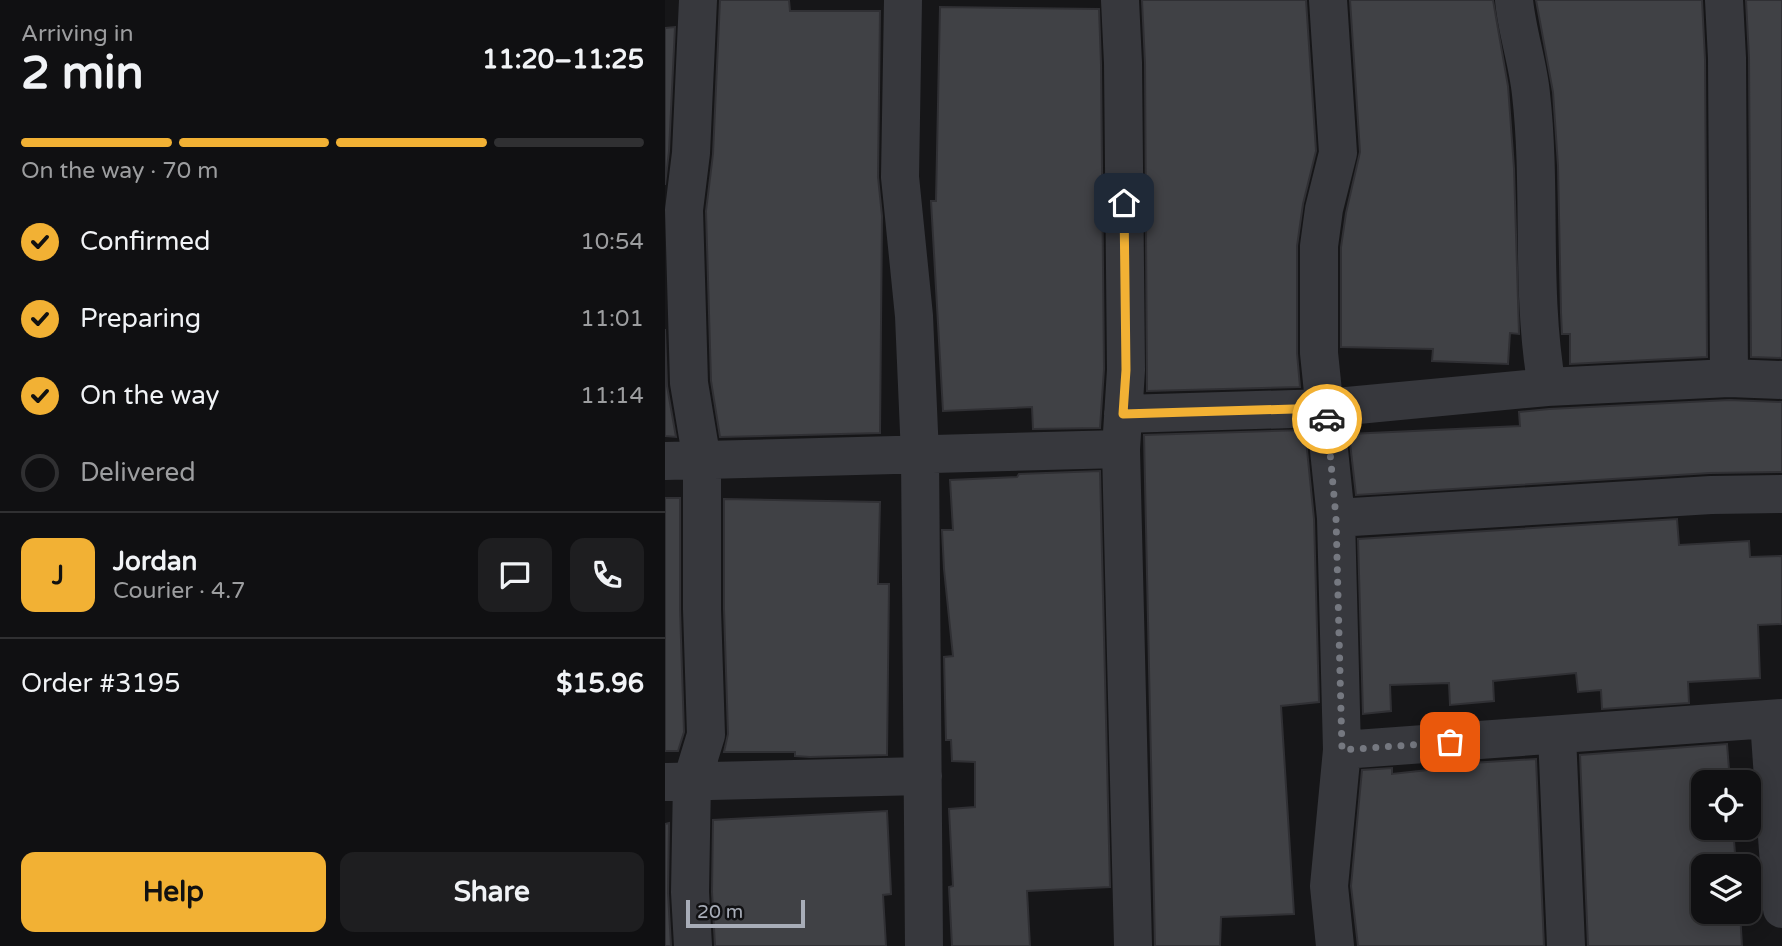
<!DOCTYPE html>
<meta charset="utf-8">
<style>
:root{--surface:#101012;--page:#1e1e20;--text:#f1f3f6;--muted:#9c9d9f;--line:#303032;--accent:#f2b134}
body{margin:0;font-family:"Varela Round",sans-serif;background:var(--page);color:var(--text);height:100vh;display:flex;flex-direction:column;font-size:26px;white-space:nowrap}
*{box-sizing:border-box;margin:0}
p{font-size:23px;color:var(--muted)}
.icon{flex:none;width:38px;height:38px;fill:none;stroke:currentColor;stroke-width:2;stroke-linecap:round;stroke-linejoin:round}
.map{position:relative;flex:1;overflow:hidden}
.drawer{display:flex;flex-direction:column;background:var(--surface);width:665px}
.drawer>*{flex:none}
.tools{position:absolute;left:1026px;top:770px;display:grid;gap:14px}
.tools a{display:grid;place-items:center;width:70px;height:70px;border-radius:14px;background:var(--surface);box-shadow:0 4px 18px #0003,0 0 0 2px var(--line);font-size:35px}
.scale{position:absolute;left:21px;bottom:18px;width:119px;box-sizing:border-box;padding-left:7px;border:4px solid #a8adb8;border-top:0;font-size:19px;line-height:24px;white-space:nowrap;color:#a8adb8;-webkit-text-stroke:5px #111113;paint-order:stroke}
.pin{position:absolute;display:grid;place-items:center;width:60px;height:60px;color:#fff;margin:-30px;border-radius:14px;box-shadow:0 4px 10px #0006}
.courier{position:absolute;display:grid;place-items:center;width:70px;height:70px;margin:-35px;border:5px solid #f2b134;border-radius:50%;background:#fff;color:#222;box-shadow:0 2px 9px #0007}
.headline em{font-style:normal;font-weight:700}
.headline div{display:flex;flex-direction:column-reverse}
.headline{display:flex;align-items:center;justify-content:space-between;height:119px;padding:0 21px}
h1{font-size:46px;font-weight:700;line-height:52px}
.bar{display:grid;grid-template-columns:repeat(4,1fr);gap:10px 7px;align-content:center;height:84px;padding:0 21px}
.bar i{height:9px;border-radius:5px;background:var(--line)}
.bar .selected{background:var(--accent)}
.bar p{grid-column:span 4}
.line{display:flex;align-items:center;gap:18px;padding:0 21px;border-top:2px solid var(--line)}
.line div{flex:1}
.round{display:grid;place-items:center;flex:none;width:74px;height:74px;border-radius:14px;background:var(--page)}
ol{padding:0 21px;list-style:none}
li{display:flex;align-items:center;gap:21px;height:77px}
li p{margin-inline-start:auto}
li .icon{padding:7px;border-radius:50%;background:var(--accent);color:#111;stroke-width:4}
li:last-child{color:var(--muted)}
li i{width:38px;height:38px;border:4px solid var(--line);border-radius:50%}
.cta{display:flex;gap:14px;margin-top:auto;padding:14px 21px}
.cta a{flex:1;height:80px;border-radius:14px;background:var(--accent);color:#111;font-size:28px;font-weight:700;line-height:80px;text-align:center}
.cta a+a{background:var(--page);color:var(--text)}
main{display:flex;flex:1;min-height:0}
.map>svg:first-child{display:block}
</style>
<main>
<section class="drawer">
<div class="headline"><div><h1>2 min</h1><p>Arriving in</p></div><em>11:20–11:25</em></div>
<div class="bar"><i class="selected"></i><i class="selected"></i><i class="selected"></i><i></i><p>On the way · 70 m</p></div>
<ol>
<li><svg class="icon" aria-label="check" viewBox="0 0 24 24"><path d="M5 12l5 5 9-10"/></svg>Confirmed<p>10:54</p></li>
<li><svg class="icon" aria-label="check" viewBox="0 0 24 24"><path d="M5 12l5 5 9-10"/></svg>Preparing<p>11:01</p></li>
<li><svg class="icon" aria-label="check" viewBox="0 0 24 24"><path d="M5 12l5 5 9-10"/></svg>On the way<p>11:14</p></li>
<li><i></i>Delivered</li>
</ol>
<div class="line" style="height:126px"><b class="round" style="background:var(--accent);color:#111">J</b><div><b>Jordan</b><p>Courier · 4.7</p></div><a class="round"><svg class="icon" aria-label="chat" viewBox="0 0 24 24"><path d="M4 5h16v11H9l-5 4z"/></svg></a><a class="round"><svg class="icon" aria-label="phone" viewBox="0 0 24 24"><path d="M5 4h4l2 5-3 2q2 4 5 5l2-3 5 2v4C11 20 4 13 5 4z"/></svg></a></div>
<div class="line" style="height:91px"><div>Order #3195</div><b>$15.96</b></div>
<div class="cta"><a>Help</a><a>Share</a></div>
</section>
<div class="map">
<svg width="1117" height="946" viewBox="0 0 1117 946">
<rect width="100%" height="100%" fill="#161618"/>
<path fill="#404145" stroke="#303034" stroke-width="2" d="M55 0H124L125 11H215L213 177 217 216 215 433 55 437 46 381 41 211 48 154Z
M477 0H641L651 151 638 204 632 246V353L635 387 482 391 480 63Z
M685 0H828L843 86 849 168 854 334 845 333 843 364 767 361 768 349 676 347V247L681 213 695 152Z
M871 0H1037L1040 59 1042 357 905 364V334H897L896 313 893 166 888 92Z
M1081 0H1117V358L1086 357 1084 58Z
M275 7 434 9 436 64 439 369 435 428 368 429 367 407 278 411 266 201H271Z
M10 27 4 151 0 185V28Z
M0 329 2 386 11 437 0 436Z
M1064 400 1117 402V472L1045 473 691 495 684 434 855 426 854 412 884 409Z
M640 430 649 519 654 702 616 706 629 914 556 917 555 946H490L479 435Z
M435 471 445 887 362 891 365 946H287L284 887 288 886 284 809 310 807V762L287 761 286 740H281L279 657 288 656 279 569 277 530H288L285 480 352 477 354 474Z
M0 498H15V609L19 732 13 751H0Z
M59 499 215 502 213 584H224L222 755 145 757 130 756V752H59L63 734 59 609Z
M1012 519 1014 545 1084 541 1085 557 1117 556V624L1093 625 1095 678 1023 682 1024 703 937 709 936 690 913 692 911 673 828 681 829 701 785 705 784 683 725 685 726 711 698 714 693 539Z
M1062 744 1065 782H1038V828H1068L1071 866H1038V912H1075L1077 946H923L915 755Z
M871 759 879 946H693L686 886 697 770 727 768V774L790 767V764Z
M222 811 226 894 218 895 221 946H50L47 892 48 820Z
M4 823 3 893 6 946H0V824Z"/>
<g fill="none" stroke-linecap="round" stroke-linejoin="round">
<path stroke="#37383d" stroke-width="38" d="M238 0 235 177 249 316 255 455 259 946
M455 0 458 63 461 370 456 449 468 946
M663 0 673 153 659 209 654 246V353L671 518 677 750 664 886 670 946
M849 0C852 32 863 63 866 94 877 191 865 290 882 387
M1059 0 1062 58 1064 378
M458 414 661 408 882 387 1064 378 1117 380
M0 461 456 449
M671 518 1046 495 1117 494
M1104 720 1117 909
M892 735 901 946
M677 750 1117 718
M2 782 258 776
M28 946 25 892 27 781 41 735 37 609V461L24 383 19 210 26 153 33 0"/>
</g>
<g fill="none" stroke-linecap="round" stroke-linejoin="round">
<path stroke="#757880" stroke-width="7" stroke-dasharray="0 12.6" d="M662 419 671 518 677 750 785 742"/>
<path stroke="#f2b134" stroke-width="9" d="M459 203 461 370 458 414 661 408 662 419"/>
</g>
</svg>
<div class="tools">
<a><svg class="icon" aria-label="locate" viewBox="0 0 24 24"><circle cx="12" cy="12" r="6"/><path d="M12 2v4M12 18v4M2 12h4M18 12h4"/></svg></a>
<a><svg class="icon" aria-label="layers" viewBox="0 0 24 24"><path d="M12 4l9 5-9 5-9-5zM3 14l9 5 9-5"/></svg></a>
</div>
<div class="scale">20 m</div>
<div class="pin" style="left:785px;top:742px;background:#ea580c"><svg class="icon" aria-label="bag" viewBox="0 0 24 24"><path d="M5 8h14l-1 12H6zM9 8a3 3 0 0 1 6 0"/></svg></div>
<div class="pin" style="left:459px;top:203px;background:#1f2937"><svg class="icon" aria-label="home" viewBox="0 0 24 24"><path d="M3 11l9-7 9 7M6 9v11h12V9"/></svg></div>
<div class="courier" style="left:662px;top:419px"><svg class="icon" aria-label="car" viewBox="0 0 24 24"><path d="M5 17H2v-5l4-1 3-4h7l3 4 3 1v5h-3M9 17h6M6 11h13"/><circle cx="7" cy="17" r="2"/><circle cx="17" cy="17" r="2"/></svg></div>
</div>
</main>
